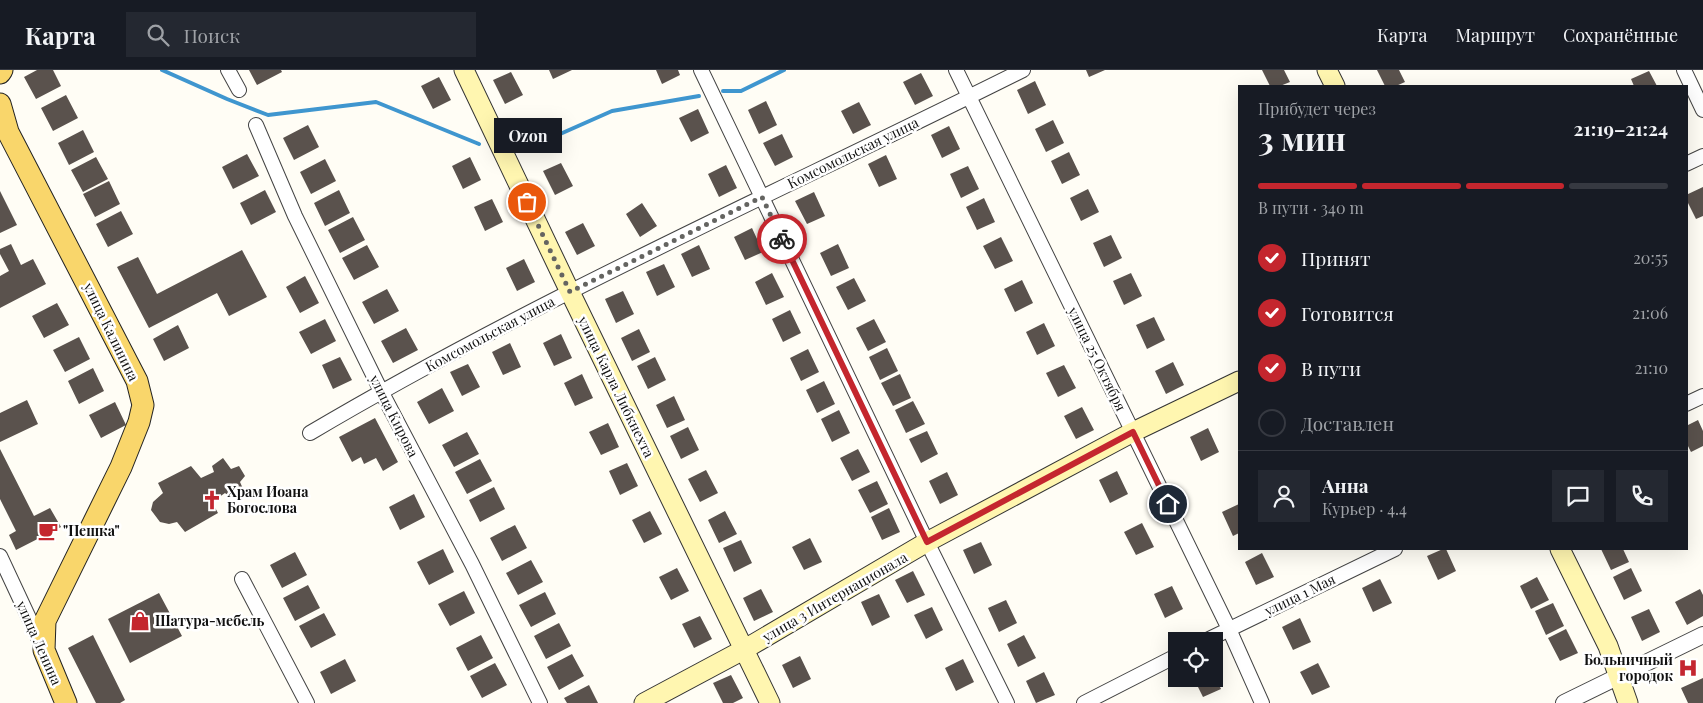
<!DOCTYPE html>
<html lang="ru">
<meta charset="utf-8">
<style>
:root{--surface:#171b24;--page:#242831;--text:#f1f3f6;--muted:#9ea1a6;--line:#363941;--accent:#c4262e}
body{margin:0;font-family:"Playfair Display",serif;background:var(--page);color:var(--text);height:100vh;display:flex;flex-direction:column;font-size:19px;white-space:nowrap}
*{box-sizing:border-box;margin:0}
p{font-size:16px;color:var(--muted)}
.icon{flex:none;width:28px;height:28px;fill:none;stroke:currentColor;stroke-width:2;stroke-linecap:round;stroke-linejoin:round}
.map{position:relative;flex:1;overflow:hidden}
.details{position:absolute;left:1238px;top:15px;width:450px;height:465px;display:flex;flex-direction:column;background:var(--surface);border-radius:0px;box-shadow:0 5px 20px #0002}
.details>*{flex:none}
.tools{position:absolute;left:1168px;top:562px;display:grid;gap:10px}
.tools a{display:grid;place-items:center;width:55px;height:55px;border-radius:0px;background:var(--surface);box-shadow:0 5px 20px #0002;font-size:25px}
.pin{position:absolute;display:grid;place-items:center;width:42px;height:42px;color:#fff;margin:-21px;border:2px solid #fff;border-radius:50%;box-shadow:0 1px 5px #0007}
.courier{position:absolute;display:grid;place-items:center;width:50px;height:50px;margin:-25px;border:4px solid #c4262e;border-radius:50%;background:#fff;color:#222;box-shadow:0 1px 6px #0007}
.bubble{position:absolute;height:35px;border-radius:0px;background:var(--surface);box-shadow:0 5px 20px #0002;font-size:16px;font-weight:700;line-height:35px;text-align:center}
.head em{font-style:normal;font-weight:700}
.head div{display:flex;flex-direction:column-reverse}
.head{display:flex;align-items:center;justify-content:space-between;height:85px;padding:0 20px}
h1{font-size:32px;font-weight:700;line-height:38px}
.bar{display:grid;grid-template-columns:repeat(4,1fr);gap:8px 5px;align-content:center;height:60px;padding:0 20px}
.bar i{height:6px;border-radius:4px;background:var(--line)}
.bar .on{background:var(--accent)}
.bar p{grid-column:span 4}
.line{display:flex;align-items:center;gap:12px;padding:0 20px;border-top:1px solid var(--line)}
.line div{flex:1}
.round{display:grid;place-items:center;flex:none;width:52px;height:52px;border-radius:0px;background:var(--page)}
ol{padding:0 20px;list-style:none}
li{display:flex;align-items:center;gap:15px;height:55px}
li p{margin-inline-start:auto}
li .icon{padding:5px;border-radius:50%;background:var(--accent);color:#fff;stroke-width:4}
li:last-child{color:var(--muted)}
li i{width:28px;height:28px;border:2px solid var(--line);border-radius:50%}
header{display:flex;align-items:center;gap:30px;box-sizing:border-box;height:70px;padding:0 25px;background:var(--surface);border-bottom:1px solid var(--line)}
header strong{font-size:24px}
nav{display:flex;gap:28px;margin-inline-start:auto;font-size:18px}
.search{width:350px;height:45px;background:var(--page);display:flex;align-items:center;gap:12px;box-sizing:border-box;padding:0 18px;border-radius:0px;color:var(--muted);font-size:19px}
.map>svg:first-child{display:block}
</style>
<header>
<strong>Карта</strong>
<div class="search"><svg class="icon" aria-label="search" viewBox="0 0 24 24"><circle cx="10" cy="10" r="6"/><path d="M15 15l6 6"/></svg>Поиск</div>
<nav><a>Карта</a><a>Маршрут</a><a>Сохранённые</a></nav>
</header>
<div class="map">
<svg width="1703" height="633" viewBox="0 0 1703 633">
<rect width="100%" height="100%" fill="#fffdf5"/>
<g fill="none" stroke-linecap="round" stroke-linejoin="round">
<path stroke="#3f96cf" stroke-width="4" d="M162 0 227 29 268 45 376 32 479 74
M723 21H741L784 0
M518 72 533 76 612 41 699 26"/>
</g>
<path fill="#5a524d" d="M37 0H53L61 16 36 29 24 7Z
M249 0H281L282 2 257 15Z
M549 0H572L553 9Z
M656 0H678L680 5 662 14Z
M1086 0H1105L1089 7Z
M1262 0H1284L1290 12 1280 16H1270Z
M1377 0H1399L1405 12 1396 16H1385Z
M1649 1 1657 16H1634L1631 9Z
M511 2 523 25 505 34 493 10Z
M921 3 933 26 915 35 903 12Z
M439 7 451 30 433 39 421 16Z
M1035 11 1046 35 1028 44 1017 20Z
M66 25 78 48 53 61 41 38Z
M766 31 777 55 759 64 748 40Z
M859 32 871 55 853 64 841 41Z
M698 39 709 63 691 72 679 48Z
M1053 50 1064 73 1046 82 1035 59Z
M308 55 319 77 294 90 283 68Z
M949 56 960 79 942 88 931 65Z
M83 60 94 82 69 95 58 73Z
M782 64 793 87 775 96 763 73Z
M1069 82 1080 105 1062 114 1051 91Z
M247 84 259 106 233 119 222 97Z
M886 85 897 109 879 117 868 94Z
M96 87 108 109 83 122 71 100Z
M470 87 481 110 463 119 452 96Z
M325 89 336 111 311 124 300 102Z
M561 93 573 116 555 125 543 101Z
M726 95 737 118 719 127 708 104Z
M968 96 979 119 961 128 950 104Z
M109 111 120 134 95 147 83 124Z
M1703 117V146L1696 149 1686 129V125Z
M1088 119 1099 142 1081 151 1070 128Z
M265 120 276 142 251 155 240 133Z
M339 120 350 143 325 156 314 133Z
M0 121 17 155 0 163Z
M814 122 825 146 807 154 795 131Z
M984 128 995 152 977 160 966 137Z
M492 129 503 152 485 161 474 137Z
M642 133 657 156 640 167 626 144Z
M121 141 133 164 108 177 96 154Z
M353 147 365 170 340 183 328 160Z
M583 153 595 176 577 185 565 162Z
M752 158 763 182 745 190 734 167Z
M1111 165 1122 188 1104 197 1093 173Z
M1001 167 1013 191 995 199 983 176Z
M11 174 21 195 33 189 46 214 0 238V206L9 201 0 184V179Z
M838 174 849 198 831 206 820 183Z
M367 175 379 197 354 210 342 188Z
M699 175 710 199 692 207 681 184Z
M242 180 267 227 229 246 217 223 149 258 117 197 138 187 157 224Z
M524 189 535 212 517 221 506 198Z
M664 194 675 217 657 226 646 202Z
M772 203 784 227 766 235 755 212Z
M1131 203 1142 226 1124 235 1113 211Z
M305 206 319 233 300 243 286 217Z
M854 208 866 231 848 240 836 217Z
M1022 210 1033 233 1015 242 1004 219Z
M387 219 399 241 374 254 362 232Z
M623 221 634 244 616 253 605 229Z
M57 233 69 255 44 268 32 246Z
M790 240 801 263 783 272 772 249Z
M1154 247 1165 270 1147 279 1136 255Z
M325 249 336 271 311 284 299 262Z
M874 249 886 272 868 281 856 258Z
M1044 253 1055 276 1037 285 1026 262Z
M178 255 189 278 164 291 153 269Z
M406 258 418 280 393 293 381 271Z
M639 259 650 282 632 291 621 268Z
M561 264 572 288 554 296 543 273Z
M79 267 90 289 65 302 53 280Z
M510 273 521 297 503 305 492 282Z
M887 278 898 301 880 310 869 287Z
M808 279 819 302 801 311 790 288Z
M340 287 352 310 333 319 322 295Z
M655 287 666 310 648 319 637 296Z
M1173 292 1184 315 1166 324 1155 301Z
M468 294 480 317 462 326 450 302Z
M1064 295 1076 318 1058 327 1046 303Z
M93 298 104 321 79 334 68 311Z
M582 304 593 328 575 336 564 313Z
M900 304 911 328 893 336 881 313Z
M824 311 835 334 817 343 806 320Z
M442 318 454 341 429 354 417 332Z
M674 326 685 350 667 358 656 335Z
M27 330 38 354 0 372V343Z
M913 331 925 354 906 363 895 340Z
M115 332 126 355 101 368 89 345Z
M1082 337 1094 360 1076 369 1064 346Z
M839 340 850 363 832 372 821 349Z
M375 348 398 392 383 401 376 388 364 394 361 387 352 392 339 367Z
M1698 350 1703 361V376L1691 382 1686 372V356Z
M608 353 619 377 601 385 589 362Z
M688 357 699 380 681 389 670 366Z
M1208 358 1219 382 1201 391 1190 367Z
M927 361 938 384 921 393 909 369Z
M467 362 479 384 454 397 442 375Z
M0 379 34 446 50 438 61 457 16 480 9 465 16 461 0 429Z
M858 379 870 402 852 411 840 388Z
M223 388 231 399 239 396 245 406 240 412 244 421 232 429 225 423 212 432 218 443 185 462 177 452 169 454 160 452 151 440 153 432 163 423 158 413 191 396 201 408 214 402 212 396Z
M480 389 492 411 467 424 455 402Z
M627 393 638 416 620 425 609 401Z
M706 400 718 423 700 432 688 409Z
M1117 401 1128 424 1110 433 1099 410Z
M947 402 958 425 940 434 929 411Z
M877 411 888 434 870 443 858 420Z
M494 417 505 439 480 452 469 430Z
M414 424 425 447 400 460 389 437Z
M1239 434V463L1233 466 1222 442Z
M889 438 900 462 882 470 871 447Z
M650 441 662 464 644 473 632 450Z
M725 441 737 464 719 473 708 450Z
M1142 453 1154 477 1136 485 1124 462Z
M515 455 527 478 502 491 490 468Z
M810 468 822 492 804 500 792 477Z
M741 470 752 493 734 502 723 478Z
M981 472 992 495 974 504 963 480Z
M443 479 454 502 429 515 417 492Z
M1443 479H1446L1456 501 1438 510 1427 486Z
M1601 479H1623L1629 492 1611 500Z
M295 482 307 505 282 518 270 495Z
M1262 483 1274 507 1256 515 1245 492Z
M531 490 543 512 518 525 506 503Z
M677 498 689 521 671 530 659 507Z
M1631 498 1642 521 1624 530 1613 507Z
M913 501 925 525 907 533 895 510Z
M1537 507 1549 530 1531 539 1520 516Z
M1380 509 1392 533 1373 542 1362 518Z
M308 515 320 538 295 551 283 528Z
M1172 516 1183 539 1165 548 1154 524Z
M761 519 773 542 754 551 743 528Z
M1700 519 1703 525V546L1687 555 1675 532Z
M464 521 475 543 450 556 438 534Z
M545 522 556 544 531 557 519 535Z
M159 523 182 566 130 593 108 549Z
M879 524 890 547 872 556 861 532Z
M1006 530 1017 553 999 562 988 538Z
M1553 533 1564 556 1546 565 1535 541Z
M932 537 943 560 926 569 914 545Z
M1649 539 1660 562 1642 571 1631 547Z
M324 543 336 565 311 578 299 556Z
M700 546 712 569 694 578 682 554Z
M1300 548 1311 572 1293 580 1282 557Z
M559 553 571 576 546 589 534 566Z
M1566 559 1578 583 1560 591 1548 568Z
M93 565 125 630 120 633H96L68 578Z
M481 565 493 588 468 601 456 578Z
M1024 565 1036 588 1018 597 1007 574Z
M572 584 584 606 559 620 547 597Z
M800 586 811 609 793 618 782 595Z
M345 589 356 611 331 624 320 602Z
M963 589 974 612 956 621 945 598Z
M495 593 507 615 482 628 470 606Z
M1318 593 1330 617 1312 625 1300 602Z
M1044 602 1055 625 1036 633 1026 611Z
M1214 604 1221 619 1203 627 1194 609H1214Z
M731 605 743 628 733 633H723L713 613Z
M1703 608V633H1688L1681 618Z
M589 615 598 633H567L564 628Z"/>
<g fill="none" stroke-linecap="round" stroke-linejoin="round">
<defs>
<path id="minor" d="M228 0 239 20
M701 0 927 472 1007 633
M956 0 1229 559 1262 633
M1684 0 1703 40
M256 55 295 146 381 321 472 494 540 633
M1686 94 1703 86
M1686 334 1703 326
M310 363C540 227 785 119 1023 0
M0 486 42 576
M242 509 307 633
M1205 571 1395 479
M1084 633 1176 586"/>
<path id="tertiary" d="M1564 633 1703 565"/>
<path id="secondary" d="M464 0 570 222 770 633
M1327 0 1335 16
M1560 479 1608 576 1628 633
M644 633 745 579 927 472 1133 362 1239 311"/>
<path id="primary" d="M0 3 2 0
M0 34 8 62 137 311 143 335 139 352 121 397 45 551 44 580 66 633"/>
</defs>
<use href="#minor" stroke="#444" stroke-width="16"/>
<use href="#tertiary" stroke="#444" stroke-width="18"/>
<use href="#secondary" stroke="#333" stroke-width="21"/>
<use href="#primary" stroke="#222" stroke-width="23"/>
<use href="#minor" stroke="#fff" stroke-width="14"/>
<use href="#tertiary" stroke="#fff" stroke-width="16"/>
<use href="#secondary" stroke="#fff6b0" stroke-width="19"/>
<use href="#primary" stroke="#f9d66b" stroke-width="21"/>
</g>
<g fill="none" stroke-linecap="round" stroke-linejoin="round">
<path stroke="#646461" stroke-width="5" stroke-dasharray="0 9" d="M527 132 570 222 762 127 782 169"/>
<path stroke="#c4262e" stroke-width="6" d="M782 169 927 472 1133 362 1168 434"/>
</g>
<defs>
<symbol id="church-bare" viewBox="-9 -9 18 18"><path d="M-1.2-6h2.4v3.5h3.3v2.4h-3.3V6h-2.4V-.1h-3.3v-2.4h3.3Z" fill="#c4262e" stroke="#fff" stroke-width="2.5" paint-order="stroke"/></symbol>
<symbol id="cafe-bare" viewBox="-9 -9 18 18"><path d="M-5.5-4.5H6V0H3Q3 3.5 0 3.5H-2.5Q-5.5 3.5-5.5 0ZM3-3.2v2h1.7v-2ZM-6 4.5H4V6H-6Z" fill="#c4262e" stroke="#fff" stroke-width="2.5" paint-order="stroke"/></symbol>
<symbol id="shop-bare" viewBox="-9 -9 18 18"><path d="M-5-2.5h2.3a2.7 3.5 0 0 1 5.4 0H5L5.5 6h-11ZM-1.5-2.5h3a1.5 2.3 0 0 0-3 0Z" fill="#c4262e" stroke="#fff" stroke-width="2.5" paint-order="stroke"/></symbol>
<symbol id="hospital-bare" viewBox="-9 -9 18 18"><path d="M-5-5h3v3.5h4V-5h3V5h-3V1.5h-4V5h-3Z" fill="#c4262e" stroke="#fff" stroke-width="2.5" paint-order="stroke"/></symbol>
</defs>
<g fill-rule="evenodd">
<use href="#church-bare" x="198" y="416" width="28" height="28"/>
<use href="#cafe-bare" x="34" y="447" width="28" height="28"/>
<use href="#shop-bare" x="126" y="537" width="28" height="28"/>
<use href="#hospital-bare" x="1674" y="584" width="28" height="28"/>
</g>
<g text-anchor="middle" stroke-width="5" stroke-linejoin="round" paint-order="stroke">
<g font-size="14" fill="#111" stroke="#fff">
<text transform="translate(853 83) rotate(-26)" y="5">Комсомольская улица</text>
<text transform="translate(111 262) rotate(64)" y="5">улица Калинина</text>
<text transform="translate(490 264) rotate(-28)" y="5">Комсомольская улица</text>
<text transform="translate(1097 289) rotate(64)" y="5">улица 25 Октября</text>
<text transform="translate(616 317) rotate(64)" y="5">улица Карла Либкнехта</text>
<text transform="translate(394 346) rotate(63)" y="5">улица Кирова</text>
<text transform="translate(1300 525) rotate(-26)" y="5">улица 1 Мая</text>
<text transform="translate(835 527) rotate(-30)" y="5">улица 3 Интернационала</text>
<text transform="translate(39 573) rotate(66)" y="5">улица Ленина</text>
</g>
<g font-size="14" font-weight="bold" fill="#111" stroke="#fff" text-anchor="start">
<text x="227" y="427">Храм Иоана<tspan x="227" dy="16">Богослова</tspan></text>
<text x="63" y="466">"Пешка"</text>
<text x="155" y="556">Шатура-мебель</text>
<text x="1673" y="595" text-anchor="end">Больничный<tspan x="1673" dy="16">городок</tspan></text>
</g>
</g>
</svg>
<div class="tools">
<a><svg class="icon" aria-label="locate" viewBox="0 0 24 24"><circle cx="12" cy="12" r="6"/><path d="M12 2v4M12 18v4M2 12h4M18 12h4"/></svg></a>
</div>
<div class="pin" style="left:527px;top:132px;background:#ea580c"><svg class="icon" aria-label="bag" viewBox="0 0 24 24"><path d="M5 8h14l-1 12H6zM9 8a3 3 0 0 1 6 0"/></svg></div>
<div class="pin" style="left:1168px;top:434px;background:#1f2937"><svg class="icon" aria-label="home" viewBox="0 0 24 24"><path d="M3 11l9-7 9 7M6 9v11h12V9"/></svg></div>
<div class="courier" style="left:782px;top:169px"><svg class="icon" aria-label="bike" viewBox="0 0 24 24"><circle cx="6" cy="16" r="4"/><circle cx="18" cy="16" r="4"/><path d="M6 16l4-8h5l3 8M10 8l3 8H6M13 5h3"/></svg></div>
<div class="bubble" style="left:494px;top:48px;width:68px">Ozon</div>
<section class="details">
<div class="head"><div><h1>3 мин</h1><p>Прибудет через</p></div><em>21:19–21:24</em></div>
<div class="bar"><i class="on"></i><i class="on"></i><i class="on"></i><i></i><p>В пути · 340 m</p></div>
<ol>
<li><svg class="icon" aria-label="check" viewBox="0 0 24 24"><path d="M5 12l5 5 9-10"/></svg>Принят<p>20:55</p></li>
<li><svg class="icon" aria-label="check" viewBox="0 0 24 24"><path d="M5 12l5 5 9-10"/></svg>Готовится<p>21:06</p></li>
<li><svg class="icon" aria-label="check" viewBox="0 0 24 24"><path d="M5 12l5 5 9-10"/></svg>В пути<p>21:10</p></li>
<li><i></i>Доставлен</li>
</ol>
<div class="line" style="height:90px"><a class="round"><svg class="icon" aria-label="person" viewBox="0 0 24 24"><circle cx="12" cy="8" r="4"/><path d="M4 21q1-7 8-7t8 7"/></svg></a><div><b>Анна</b><p>Курьер · 4.4</p></div><a class="round"><svg class="icon" aria-label="chat" viewBox="0 0 24 24"><path d="M4 5h16v11H9l-5 4z"/></svg></a><a class="round"><svg class="icon" aria-label="phone" viewBox="0 0 24 24"><path d="M5 4h4l2 5-3 2q2 4 5 5l2-3 5 2v4C11 20 4 13 5 4z"/></svg></a></div>
</section>
</div>
